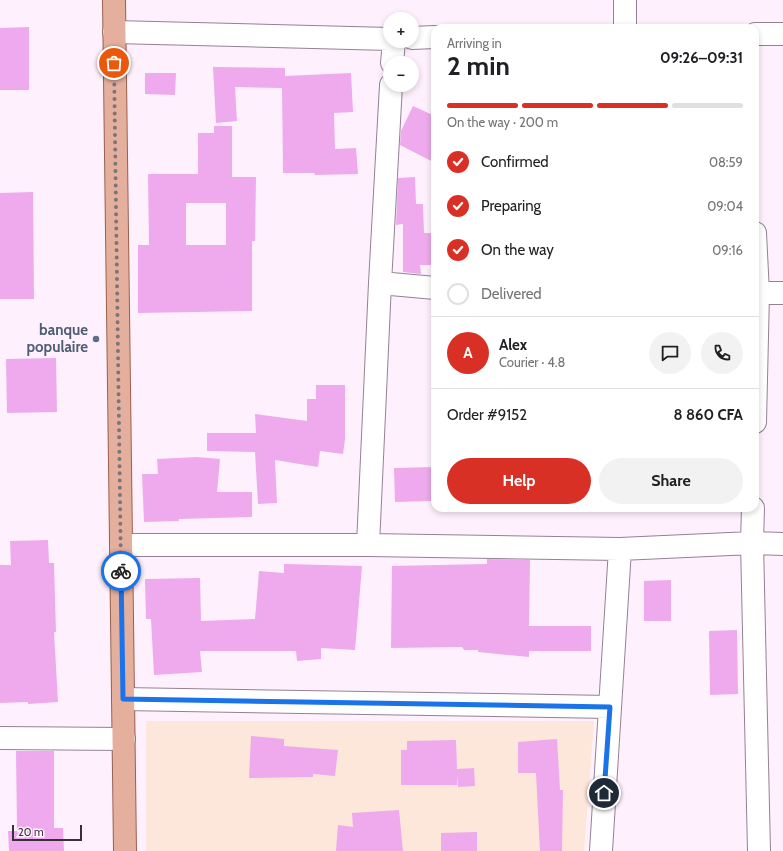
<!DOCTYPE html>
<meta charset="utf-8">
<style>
:root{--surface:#fff;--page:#f2f2f2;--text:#202124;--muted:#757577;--line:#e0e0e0;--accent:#d93025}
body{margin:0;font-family:Cabin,sans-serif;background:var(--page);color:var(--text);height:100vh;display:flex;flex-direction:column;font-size:15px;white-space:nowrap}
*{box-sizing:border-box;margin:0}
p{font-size:13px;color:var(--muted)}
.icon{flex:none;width:22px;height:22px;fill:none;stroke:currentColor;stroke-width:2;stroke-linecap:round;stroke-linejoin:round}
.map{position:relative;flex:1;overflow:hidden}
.drawer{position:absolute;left:431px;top:24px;width:328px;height:488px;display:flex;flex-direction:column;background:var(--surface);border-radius:12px;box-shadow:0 2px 6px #0003}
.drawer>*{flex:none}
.buttons{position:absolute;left:383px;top:12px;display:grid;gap:8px}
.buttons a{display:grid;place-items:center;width:36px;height:36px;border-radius:50%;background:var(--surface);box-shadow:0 2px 6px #0003;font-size:20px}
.scale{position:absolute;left:12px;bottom:10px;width:70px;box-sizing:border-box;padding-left:4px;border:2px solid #382f37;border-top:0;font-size:11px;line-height:14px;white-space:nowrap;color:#382f37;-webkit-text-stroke:3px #fef1fd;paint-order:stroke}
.pin{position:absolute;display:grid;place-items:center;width:34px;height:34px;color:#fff;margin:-17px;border:2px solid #fff;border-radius:50%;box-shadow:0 1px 4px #0007}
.courier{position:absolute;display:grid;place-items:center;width:40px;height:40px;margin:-20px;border:3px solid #1a73e8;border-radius:50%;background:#fff;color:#222;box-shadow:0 1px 5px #0007}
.headline em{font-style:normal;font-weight:700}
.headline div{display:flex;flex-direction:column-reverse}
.headline{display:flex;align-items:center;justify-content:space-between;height:68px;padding:0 16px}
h1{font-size:26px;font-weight:700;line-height:30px}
.bar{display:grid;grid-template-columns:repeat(4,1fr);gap:6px 4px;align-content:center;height:48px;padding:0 16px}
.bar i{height:5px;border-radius:3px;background:var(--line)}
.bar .current{background:var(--accent)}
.bar p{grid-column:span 4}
.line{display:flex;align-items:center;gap:10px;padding:0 16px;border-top:1px solid var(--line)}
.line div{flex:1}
.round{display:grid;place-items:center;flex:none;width:42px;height:42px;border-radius:21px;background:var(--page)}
ol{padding:0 16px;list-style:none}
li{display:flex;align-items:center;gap:12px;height:44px}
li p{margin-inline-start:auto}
li .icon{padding:4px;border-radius:50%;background:var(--accent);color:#fff;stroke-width:4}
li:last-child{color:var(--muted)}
li i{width:22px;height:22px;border:2px solid var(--line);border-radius:50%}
.primary-button{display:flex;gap:8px;margin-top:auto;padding:8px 16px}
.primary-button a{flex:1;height:46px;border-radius:24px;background:var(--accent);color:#fff;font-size:16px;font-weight:700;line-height:46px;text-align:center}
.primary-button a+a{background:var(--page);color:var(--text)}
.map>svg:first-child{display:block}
</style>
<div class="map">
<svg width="783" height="851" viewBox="0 0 783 851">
<rect width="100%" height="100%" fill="#fef1fd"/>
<path fill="#fde6da" d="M146 721H594L584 851H146Z"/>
<path fill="#eeaaed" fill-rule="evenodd" d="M29 27V90H0V28Z
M213 67 285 68V76L351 73 353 112 334 113 335 149 356 148 358 174 315 175 314 173H283L282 88 235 87 237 121 216 123Z
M145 73H176L175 95 145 94Z
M413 106 435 116V163L400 145 401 131Z
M214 126H232V177H256L255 241H252V311L138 313V245H149L148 174H198V133H214ZM186 203H226V245H186Z
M415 177 416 204H423L424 233H435V265H420L421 274 403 272V224L396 225 398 178Z
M33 192 34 299H0V193Z
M56 358 57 412 7 413 6 359Z
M316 385H345V439L343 454 320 451 318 467 275 460 277 503 258 504 255 452 207 451V433H256L255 414 307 421V399H316Z
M197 457 220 459 217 492H252V517L179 519V521L144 522 142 474H158L157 459Z
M435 467V501L395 502 394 468Z
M48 540 49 563H54L56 632H54L58 702 28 704V702L0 703V565H11L10 541Z
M487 559 530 560 529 626H591V651H529V657L478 652V650H464L462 647 391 648 392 566 487 564Z
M284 564 362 566 355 650 321 648V659L297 661 296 651H200L202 672 154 675 151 619H146L145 579 200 578 201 621 255 619 259 571 284 573Z
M671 580V621H644V581Z
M737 630 738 694 710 695 709 631Z
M251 736 284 739V746L338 750 335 776 313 774V777L249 778Z
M557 739 560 790H563L562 851H540L536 773H518V742Z
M456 740 457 769 474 768 475 786 458 787 457 775V785H401V750H407V741Z
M16 751H54V828H63L64 851H9L8 831H17Z
M399 810 403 851H336L338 825 353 827 352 813Z
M477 832V851H441V833Z"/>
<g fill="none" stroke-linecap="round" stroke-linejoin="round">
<defs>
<path id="minor" d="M625 0V28
M114 32 390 39
M755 34H783
M412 38 435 37
M392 63 394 41
M755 233 758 293 755 422
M380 283 435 288
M755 293H783
M753 508 752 543 759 851
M121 545H368L620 549 752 543 783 544
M368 545 380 283 391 85
M123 699 610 707
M0 738 124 739
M601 851 620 549"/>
<path id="major" d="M114 0 125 851"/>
</defs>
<use href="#minor" stroke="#948194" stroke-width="24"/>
<use href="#major" stroke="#9c5f4e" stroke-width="24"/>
<use href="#minor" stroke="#fff" stroke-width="22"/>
<use href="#major" stroke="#e4af9d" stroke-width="22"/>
</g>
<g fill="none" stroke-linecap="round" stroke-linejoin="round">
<path stroke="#7d737c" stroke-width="4" stroke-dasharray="0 7.2" d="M114 63 121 571"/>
<path stroke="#1a73e8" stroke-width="5" d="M121 571 123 699 610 707 604 793"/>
</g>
<circle fill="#5c6f8a" stroke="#fef1fd" stroke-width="1.5" cx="96" cy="339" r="4"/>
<g text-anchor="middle" stroke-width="4" stroke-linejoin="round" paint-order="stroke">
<g font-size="15" font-weight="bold" fill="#4e5e75" stroke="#fef1fd" text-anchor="end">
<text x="88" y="335">banque<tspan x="88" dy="17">populaire</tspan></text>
</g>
</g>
</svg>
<div class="buttons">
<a>+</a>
<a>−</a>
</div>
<div class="scale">20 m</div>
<div class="pin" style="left:114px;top:63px;background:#ea580c"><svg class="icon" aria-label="bag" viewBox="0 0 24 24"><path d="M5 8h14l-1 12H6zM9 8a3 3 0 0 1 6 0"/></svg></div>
<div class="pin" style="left:604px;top:793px;background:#1f2937"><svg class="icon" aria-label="home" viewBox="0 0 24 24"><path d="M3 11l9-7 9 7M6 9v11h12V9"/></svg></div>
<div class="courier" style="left:121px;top:571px"><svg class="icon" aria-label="bike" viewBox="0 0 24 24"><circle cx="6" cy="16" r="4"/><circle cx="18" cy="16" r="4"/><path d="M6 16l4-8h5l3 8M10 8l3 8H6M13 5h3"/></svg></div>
<section class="drawer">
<div class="headline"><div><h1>2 min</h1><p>Arriving in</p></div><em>09:26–09:31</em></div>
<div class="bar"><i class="current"></i><i class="current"></i><i class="current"></i><i></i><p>On the way · 200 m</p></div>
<ol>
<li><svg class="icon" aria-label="check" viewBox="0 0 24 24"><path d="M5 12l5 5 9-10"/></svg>Confirmed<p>08:59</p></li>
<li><svg class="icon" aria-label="check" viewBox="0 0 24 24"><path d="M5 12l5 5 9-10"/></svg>Preparing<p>09:04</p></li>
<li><svg class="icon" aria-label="check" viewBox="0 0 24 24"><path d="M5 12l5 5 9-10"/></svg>On the way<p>09:16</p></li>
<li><i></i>Delivered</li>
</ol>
<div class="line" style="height:72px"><b class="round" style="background:var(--accent);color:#fff">A</b><div><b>Alex</b><p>Courier · 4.8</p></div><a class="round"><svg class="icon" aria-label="chat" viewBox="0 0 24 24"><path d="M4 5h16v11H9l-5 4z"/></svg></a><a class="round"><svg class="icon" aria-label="phone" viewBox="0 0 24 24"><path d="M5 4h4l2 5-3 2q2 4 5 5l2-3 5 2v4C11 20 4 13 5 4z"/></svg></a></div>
<div class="line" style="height:52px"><div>Order #9152</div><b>8 860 CFA</b></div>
<div class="primary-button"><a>Help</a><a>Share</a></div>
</section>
</div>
